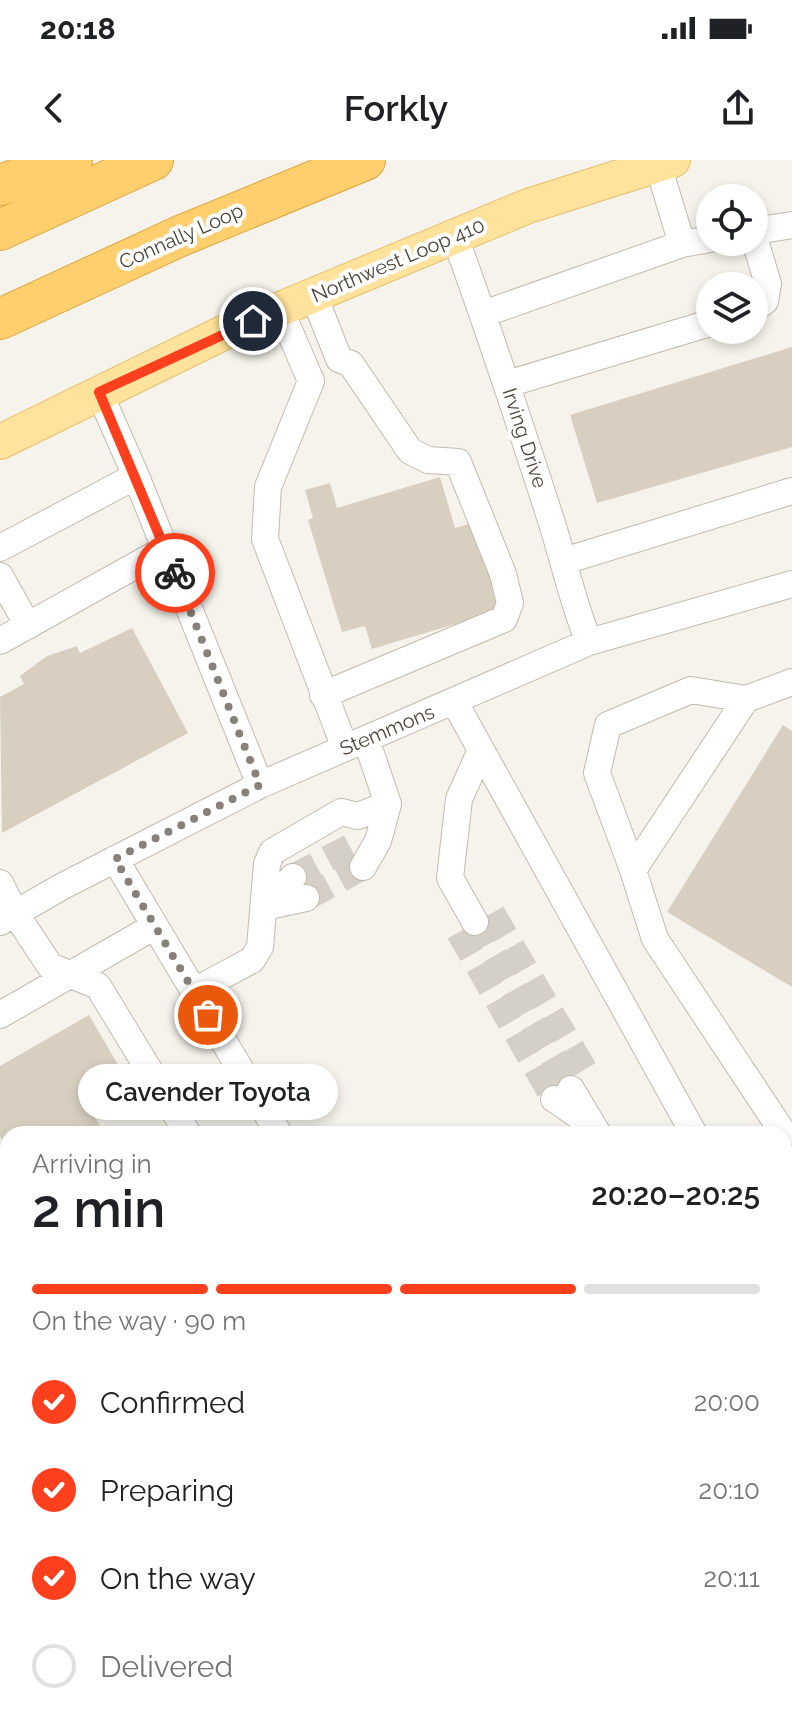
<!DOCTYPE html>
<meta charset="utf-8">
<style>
:root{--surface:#fff;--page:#f2f2f2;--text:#202124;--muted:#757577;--line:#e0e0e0;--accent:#fc3f1d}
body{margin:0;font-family:Raleway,sans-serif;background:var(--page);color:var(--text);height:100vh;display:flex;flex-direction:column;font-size:30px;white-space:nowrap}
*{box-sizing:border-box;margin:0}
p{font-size:26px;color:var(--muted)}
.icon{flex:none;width:44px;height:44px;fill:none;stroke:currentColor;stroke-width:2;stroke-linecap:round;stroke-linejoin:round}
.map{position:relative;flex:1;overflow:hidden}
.sheet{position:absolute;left:0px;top:966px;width:792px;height:600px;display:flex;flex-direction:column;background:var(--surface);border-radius:24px 24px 0 0;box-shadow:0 4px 12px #0003}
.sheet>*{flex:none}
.buttons{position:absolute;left:696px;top:24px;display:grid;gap:16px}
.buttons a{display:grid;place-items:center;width:72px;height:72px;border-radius:50%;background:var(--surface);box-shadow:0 4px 12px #0003;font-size:40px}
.pin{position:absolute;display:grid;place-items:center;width:68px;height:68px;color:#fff;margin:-34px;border:4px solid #fff;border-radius:50%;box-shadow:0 2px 8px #0007}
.courier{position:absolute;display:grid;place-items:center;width:80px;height:80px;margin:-40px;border:6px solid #fc3f1d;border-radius:50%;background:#fff;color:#222;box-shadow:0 2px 10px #0007}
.bubble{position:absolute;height:56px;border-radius:28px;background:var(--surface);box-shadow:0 4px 12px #0003;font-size:26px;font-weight:600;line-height:56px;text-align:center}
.overview em{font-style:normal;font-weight:600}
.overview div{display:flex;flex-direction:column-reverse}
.overview{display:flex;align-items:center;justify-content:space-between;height:136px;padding:0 32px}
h1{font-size:52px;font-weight:600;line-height:60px}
.bar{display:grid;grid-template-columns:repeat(4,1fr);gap:12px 8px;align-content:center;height:96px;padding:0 32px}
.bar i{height:10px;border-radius:6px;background:var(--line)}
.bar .active{background:var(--accent)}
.bar p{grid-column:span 4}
ol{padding:0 32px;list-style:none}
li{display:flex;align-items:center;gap:24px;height:88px}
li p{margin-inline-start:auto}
li .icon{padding:8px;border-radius:50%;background:var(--accent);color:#fff;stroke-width:4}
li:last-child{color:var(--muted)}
li i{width:44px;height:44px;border:4px solid var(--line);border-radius:50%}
.status{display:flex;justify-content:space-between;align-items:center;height:56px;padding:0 40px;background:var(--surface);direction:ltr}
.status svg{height:22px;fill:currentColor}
header{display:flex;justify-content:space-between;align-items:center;height:104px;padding:0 32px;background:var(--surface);font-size:36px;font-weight:600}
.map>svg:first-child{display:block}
</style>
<div class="status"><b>20:18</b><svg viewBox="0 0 49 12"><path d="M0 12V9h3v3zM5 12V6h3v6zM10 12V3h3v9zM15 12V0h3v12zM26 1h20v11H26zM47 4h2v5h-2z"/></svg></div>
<header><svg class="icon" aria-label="back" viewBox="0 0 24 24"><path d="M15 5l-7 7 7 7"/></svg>Forkly<svg class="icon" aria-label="share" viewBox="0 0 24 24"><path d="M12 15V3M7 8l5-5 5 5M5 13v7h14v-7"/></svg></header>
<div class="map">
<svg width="792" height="1566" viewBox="0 0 792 1566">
<rect width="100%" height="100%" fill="#f6f3ec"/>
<path fill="#d8cfc1" d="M792 187V287L597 343 570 255Z
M440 317 455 368 475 362 502 450 372 489 365 466 342 472 308 360 313 358 305 330 330 323 337 348Z
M132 468 188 573 2 673 0 537 24 524 20 516 47 496 77 486 80 493Z
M783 565 792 571V827L667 752Z
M89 855 135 934 95 957 105 974H8V990L0 976V906Z
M0 1236 8 1250V1367L0 1371Z"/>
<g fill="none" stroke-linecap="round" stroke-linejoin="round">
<path stroke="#d4d0c8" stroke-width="26" stroke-dasharray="26 13" stroke-linecap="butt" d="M293 717 350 687
M306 738 363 707
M492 753 590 919
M475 762 571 929
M459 772 554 939"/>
<defs>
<path id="minor" d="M754 71 792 65
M455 77C488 168 519 261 549 354 563 396 572 441 589 482
M754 77 768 124 765 141 754 149
M682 84 710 79
M314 136 339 199 351 204 410 291 428 300 458 302 503 414 510 443 504 459 323 535
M280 149 311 221 268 327 265 379 345 588
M483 154 682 84 658 5
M507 224 710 163
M99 232 136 316 260 625
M0 388 136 316
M564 401 792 331
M0 416 28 466
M0 481 165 389
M454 541 694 974
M115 699 279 974
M363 707 378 681 388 644 366 579
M633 710 597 613 608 565 691 530 746 539
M0 723 15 753 50 806 98 826 188 974
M264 747 306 738
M264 747 293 717
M0 762 63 726 260 625 589 482 792 424
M475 762 450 718 459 639 481 590
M194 831 252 800 260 787 267 704 272 692 341 652 358 656 388 644
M0 855 155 766
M571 929 598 974
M554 939 588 962
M784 974 655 779 633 710 746 539 792 522
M0 1070 8 1081
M784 1129 792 1140
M784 1177 792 1172
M0 1209 8 1223
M784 1271 792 1266
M784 1365 792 1361
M0 1405 8 1401
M0 1498 8 1494
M0 1520 8 1533
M22 1558 36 1560 40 1558
M165 1566 179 1558
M278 1566 292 1558
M435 1566 449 1558"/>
<path id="major" d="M0 282 225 172 528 46 673 0"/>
<path id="highway" d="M0 25 72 0
M0 70 153 0
M0 159 178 77 365 0"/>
</defs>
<use href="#minor" stroke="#c2bbae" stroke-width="28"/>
<use href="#major" stroke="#e6c16a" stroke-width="36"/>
<use href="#highway" stroke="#e0a43c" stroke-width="42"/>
<use href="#minor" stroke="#fff" stroke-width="26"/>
<use href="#major" stroke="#ffe39c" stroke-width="34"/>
<use href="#highway" stroke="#ffcf6e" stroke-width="40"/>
</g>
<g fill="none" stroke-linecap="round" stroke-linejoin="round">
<path stroke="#878178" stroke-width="8" stroke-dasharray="0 14.4" d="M175 413 260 625 115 699 208 855"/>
<path stroke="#fc3f1d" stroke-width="10" d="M175 413 99 232 253 161"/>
</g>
<g text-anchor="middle" stroke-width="8" stroke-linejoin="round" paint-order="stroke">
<g font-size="20" fill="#4b4439" stroke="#fff">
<text transform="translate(181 76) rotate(-24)" y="7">Connally Loop</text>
<text transform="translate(398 100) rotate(-23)" y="7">Northwest Loop 410</text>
<text transform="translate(525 278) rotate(72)" y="7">Irving Drive</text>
<text transform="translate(387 570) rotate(-23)" y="7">Stemmons</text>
</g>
</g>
</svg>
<div class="buttons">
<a><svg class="icon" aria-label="locate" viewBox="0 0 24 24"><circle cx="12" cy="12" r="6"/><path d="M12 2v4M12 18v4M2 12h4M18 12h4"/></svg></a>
<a><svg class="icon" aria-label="layers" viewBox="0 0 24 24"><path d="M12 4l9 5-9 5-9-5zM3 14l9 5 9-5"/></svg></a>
</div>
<div class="pin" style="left:208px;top:855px;background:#ea580c"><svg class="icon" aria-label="bag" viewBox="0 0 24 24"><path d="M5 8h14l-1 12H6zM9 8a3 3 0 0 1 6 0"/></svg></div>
<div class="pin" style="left:253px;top:161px;background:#1f2937"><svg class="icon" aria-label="home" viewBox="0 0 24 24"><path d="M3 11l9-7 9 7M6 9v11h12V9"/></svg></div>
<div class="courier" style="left:175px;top:413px"><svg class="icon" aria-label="bike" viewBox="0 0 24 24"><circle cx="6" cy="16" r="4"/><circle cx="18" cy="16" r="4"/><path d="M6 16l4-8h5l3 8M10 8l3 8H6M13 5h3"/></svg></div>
<div class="bubble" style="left:78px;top:904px;width:260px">Cavender Toyota</div>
<section class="sheet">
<div class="overview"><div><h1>2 min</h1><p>Arriving in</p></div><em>20:20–20:25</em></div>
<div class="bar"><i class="active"></i><i class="active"></i><i class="active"></i><i></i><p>On the way · 90 m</p></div>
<ol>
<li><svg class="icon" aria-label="check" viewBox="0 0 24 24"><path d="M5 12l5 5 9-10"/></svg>Confirmed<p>20:00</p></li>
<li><svg class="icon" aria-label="check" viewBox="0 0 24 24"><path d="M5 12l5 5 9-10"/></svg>Preparing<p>20:10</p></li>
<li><svg class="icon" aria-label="check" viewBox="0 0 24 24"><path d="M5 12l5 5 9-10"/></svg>On the way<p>20:11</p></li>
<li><i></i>Delivered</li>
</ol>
</section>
</div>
